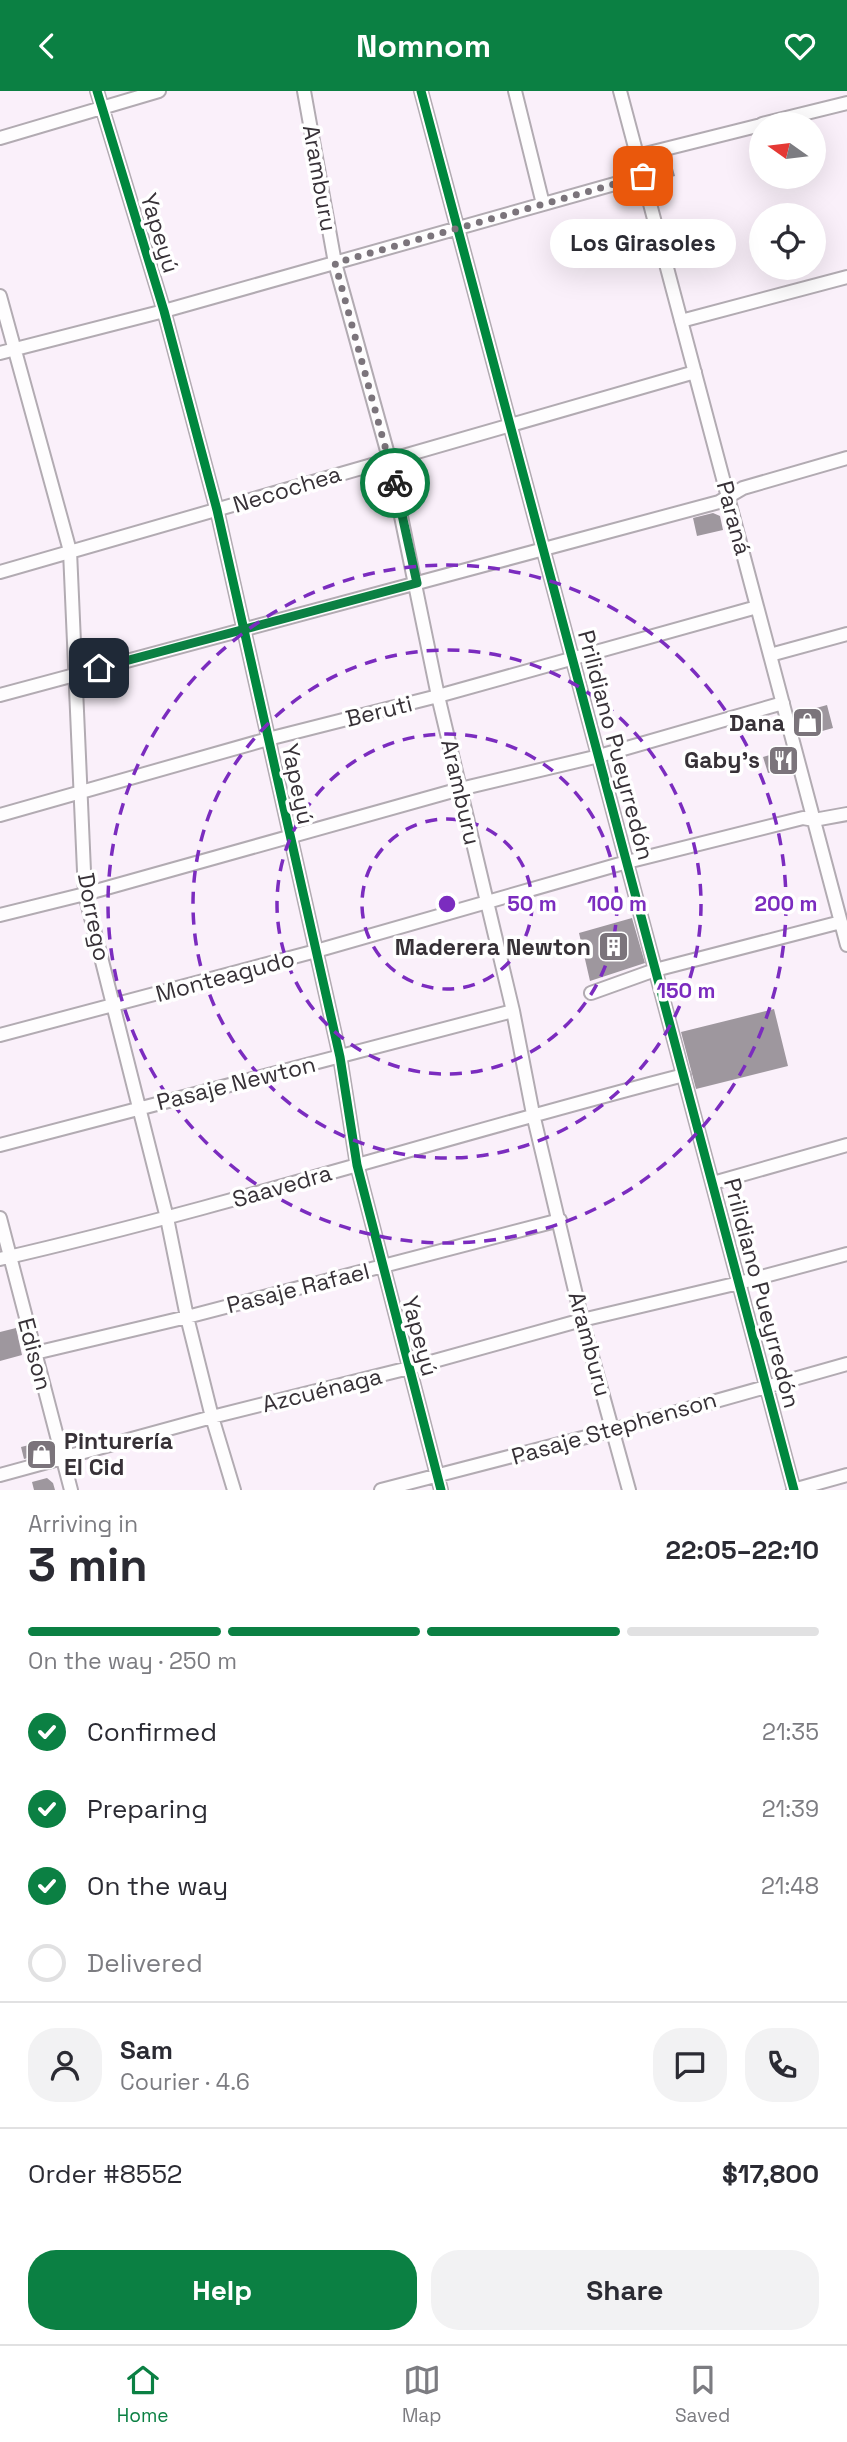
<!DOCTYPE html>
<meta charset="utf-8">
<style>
:root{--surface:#fff;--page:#f2f2f3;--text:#2b2b33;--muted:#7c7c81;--line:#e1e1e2;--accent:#0b8043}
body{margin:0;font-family:"Space Grotesk",sans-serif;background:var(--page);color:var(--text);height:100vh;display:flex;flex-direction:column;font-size:26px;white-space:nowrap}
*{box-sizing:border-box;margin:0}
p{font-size:23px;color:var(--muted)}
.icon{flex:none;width:38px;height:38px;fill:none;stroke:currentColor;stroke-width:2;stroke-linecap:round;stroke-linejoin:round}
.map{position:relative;height:1399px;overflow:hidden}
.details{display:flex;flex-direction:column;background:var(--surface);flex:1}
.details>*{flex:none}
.needle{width:46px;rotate:284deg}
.fabs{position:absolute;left:749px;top:21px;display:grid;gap:14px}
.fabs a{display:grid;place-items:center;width:77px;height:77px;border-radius:50%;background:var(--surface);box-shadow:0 7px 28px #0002;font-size:35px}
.pin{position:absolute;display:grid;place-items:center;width:60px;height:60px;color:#fff;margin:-30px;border-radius:14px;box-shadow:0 4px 10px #0006}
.courier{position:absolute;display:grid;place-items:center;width:70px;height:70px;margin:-35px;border:5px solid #0b8043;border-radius:50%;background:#fff;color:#222;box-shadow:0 2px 9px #0007}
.bubble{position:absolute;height:49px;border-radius:24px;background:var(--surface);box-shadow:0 7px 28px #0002;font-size:23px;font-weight:700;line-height:49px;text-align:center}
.summary em{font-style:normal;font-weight:700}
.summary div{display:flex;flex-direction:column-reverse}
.summary{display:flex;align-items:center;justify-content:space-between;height:119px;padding:0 28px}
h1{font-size:46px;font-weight:700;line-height:52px}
.bar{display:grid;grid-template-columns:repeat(4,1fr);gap:10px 7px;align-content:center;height:84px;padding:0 28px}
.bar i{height:9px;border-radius:5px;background:var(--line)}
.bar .on{background:var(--accent)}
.bar p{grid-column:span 4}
.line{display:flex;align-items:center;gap:18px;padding:0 28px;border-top:2px solid var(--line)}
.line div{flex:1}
.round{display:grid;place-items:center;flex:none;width:74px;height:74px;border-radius:28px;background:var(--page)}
ol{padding:0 28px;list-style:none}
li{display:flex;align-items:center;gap:21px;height:77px}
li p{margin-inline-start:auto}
li .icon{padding:7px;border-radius:50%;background:var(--accent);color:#fff;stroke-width:4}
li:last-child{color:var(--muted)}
li i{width:38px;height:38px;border:4px solid var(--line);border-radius:50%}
.button{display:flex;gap:14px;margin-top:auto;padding:14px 28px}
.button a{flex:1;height:80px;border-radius:28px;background:var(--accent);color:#fff;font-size:28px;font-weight:700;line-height:80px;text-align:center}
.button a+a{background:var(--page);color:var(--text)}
header{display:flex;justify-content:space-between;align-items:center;height:91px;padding:0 28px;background:var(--accent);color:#fff;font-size:32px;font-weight:700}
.tab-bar{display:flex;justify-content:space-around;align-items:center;height:98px;border-top:2px solid var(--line);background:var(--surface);font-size:19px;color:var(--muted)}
.tab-bar a{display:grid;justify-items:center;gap:4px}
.tab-bar .on{color:var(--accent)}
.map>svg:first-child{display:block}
</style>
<header><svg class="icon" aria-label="back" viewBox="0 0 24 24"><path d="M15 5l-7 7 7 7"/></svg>Nomnom<svg class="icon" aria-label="heart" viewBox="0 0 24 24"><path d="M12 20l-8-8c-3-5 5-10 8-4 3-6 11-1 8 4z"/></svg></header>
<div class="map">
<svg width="847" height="1399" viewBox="0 0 847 1399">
<rect width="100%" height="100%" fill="#faf0fa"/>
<path fill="#9e979e" d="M671 70 675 85 656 90 653 81 658 73Z
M713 422 720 425 723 439 697 445 693 427Z
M827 614 833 637 808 644 802 621Z
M783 660 788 677 768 682 763 666Z
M632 827 645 872 590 890 579 842Z
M774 918 788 975 696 998 681 941Z
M16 1237 22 1264 0 1270V1241Z
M41 1351 44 1363 24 1368 21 1356Z
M47 1387 53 1392 55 1399H34L32 1391Z"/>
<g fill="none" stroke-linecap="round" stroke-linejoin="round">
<defs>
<path id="minor" d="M97 0 164 220 217 419 340 966 357 1074 441 1399
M304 0 335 172 389 367 438 605 513 920 533 1023 582 1229 629 1399
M421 0 794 1399
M515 0 543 113
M620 0 847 854
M762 33 847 12
M0 47 159 0
M637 65 761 34
M0 205 70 460 85 803 167 1127 187 1226 212 1326 234 1399
M681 230 847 186
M0 262 164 220 643 85
M0 481 695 281
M770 564 847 543
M0 604 719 411 743 397 847 367
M0 724 268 648 438 605 757 516
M0 824 85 803 460 698 599 665 783 612
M591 902 655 879 841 831
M0 944 316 860 627 771 803 727 814 729 847 723
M0 1054 513 920
M713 1092 847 1054
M0 1127 71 1399
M0 1168C230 1115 455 1043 684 984
M35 1262 187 1226 560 1129
M0 1384 212 1326 409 1277 582 1229 739 1192 847 1163
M381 1399 613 1339 847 1273
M793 1399 847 1384"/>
</defs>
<use href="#minor" stroke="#b2abb2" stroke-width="16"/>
<use href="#minor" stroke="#fefdfe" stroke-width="12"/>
<defs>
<path id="cycleway" d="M97 0 164 220 217 419 340 966 357 1074 441 1399
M421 0 794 1399"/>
</defs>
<use href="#cycleway" stroke="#fff" stroke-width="13"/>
<use href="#cycleway" stroke="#00873e" stroke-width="9"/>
</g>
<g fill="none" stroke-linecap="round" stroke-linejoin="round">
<path stroke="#7b747b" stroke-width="7" stroke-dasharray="0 12.6" d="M395 392 335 172 643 85"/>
<path stroke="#0b8043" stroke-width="9" d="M99 577 417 492 395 392"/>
</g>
<g fill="none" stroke="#7b2cbf" stroke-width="3.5" stroke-dasharray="12 9">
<circle cx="447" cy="813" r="85"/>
<circle cx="447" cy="813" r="170"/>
<circle cx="447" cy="813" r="254"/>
<circle cx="447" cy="813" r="339"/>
</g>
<defs>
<symbol id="shop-square" viewBox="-11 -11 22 22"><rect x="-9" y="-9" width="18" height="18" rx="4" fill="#7b747b" stroke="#fff"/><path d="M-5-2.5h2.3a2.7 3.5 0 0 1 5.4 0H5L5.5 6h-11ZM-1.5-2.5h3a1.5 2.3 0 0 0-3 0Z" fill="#fff"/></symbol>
<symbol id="restaurant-square" viewBox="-11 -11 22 22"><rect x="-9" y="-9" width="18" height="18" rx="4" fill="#7b747b" stroke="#fff"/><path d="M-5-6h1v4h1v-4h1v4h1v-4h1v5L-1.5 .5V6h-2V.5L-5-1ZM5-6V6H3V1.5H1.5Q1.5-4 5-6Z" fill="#fff"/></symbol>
<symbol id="building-square" viewBox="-11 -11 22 22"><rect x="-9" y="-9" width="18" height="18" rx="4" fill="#7b747b" stroke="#fff"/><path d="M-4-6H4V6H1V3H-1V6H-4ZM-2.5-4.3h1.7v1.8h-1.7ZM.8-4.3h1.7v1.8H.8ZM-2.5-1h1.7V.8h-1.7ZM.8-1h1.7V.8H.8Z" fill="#fff"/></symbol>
</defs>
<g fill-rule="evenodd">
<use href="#shop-square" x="790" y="614" width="35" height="35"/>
<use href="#restaurant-square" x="766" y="652" width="35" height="35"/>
<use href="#building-square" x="596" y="838" width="35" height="35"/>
<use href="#shop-square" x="24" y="1346" width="35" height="35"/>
</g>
<g text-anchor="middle" stroke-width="7" stroke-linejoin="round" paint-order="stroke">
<g font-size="23" fill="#373137" stroke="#fff">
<text transform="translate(320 87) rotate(80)" y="8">Aramburu</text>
<text transform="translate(160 142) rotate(73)" y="8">Yapeyú</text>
<text transform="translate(287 398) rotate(-17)" y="8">Necochea</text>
<text transform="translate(734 427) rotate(75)" y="8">Paraná</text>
<text transform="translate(379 620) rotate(-14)" y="8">Beruti</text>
<text transform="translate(616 654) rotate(75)" y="8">Prilidiano Pueyrredón</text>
<text transform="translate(298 693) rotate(78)" y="8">Yapeyú</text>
<text transform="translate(461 701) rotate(77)" y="8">Aramburu</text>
<text transform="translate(94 826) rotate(79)" y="8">Dorrego</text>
<text transform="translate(225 885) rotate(-15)" y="8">Monteagudo</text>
<text transform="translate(236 992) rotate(-14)" y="8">Pasaje Newton</text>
<text transform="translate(282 1095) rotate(-16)" y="8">Saavedra</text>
<text transform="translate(298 1197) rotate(-14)" y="8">Pasaje Rafael</text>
<text transform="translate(762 1202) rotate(75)" y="8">Prilidiano Pueyrredón</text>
<text transform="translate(420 1245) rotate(75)" y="8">Yapeyú</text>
<text transform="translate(590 1253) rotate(75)" y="8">Aramburu</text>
<text transform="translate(35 1263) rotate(75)" y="8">Edison</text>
<text transform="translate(322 1299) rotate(-14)" y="8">Azcuénaga</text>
<text transform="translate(614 1337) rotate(-16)" y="8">Pasaje Stephenson</text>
</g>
<g font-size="23" font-weight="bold" fill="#373137" stroke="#fff" text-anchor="end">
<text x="785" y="640">Dana</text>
<text x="760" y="677">Gaby's</text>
<text x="591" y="864">Maderera Newton</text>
<text x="64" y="1358" text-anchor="start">Pinturería<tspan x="64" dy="26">El Cid</tspan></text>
</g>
</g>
<circle cx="447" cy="813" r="10" fill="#7b2cbf" stroke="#fff" stroke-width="3.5"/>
<g font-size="21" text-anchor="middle" font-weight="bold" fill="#7b2cbf" stroke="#fff" stroke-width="7" stroke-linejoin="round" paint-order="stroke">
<text x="532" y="820">50 m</text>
<text x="617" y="820">100 m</text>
<text x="786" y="820">200 m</text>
<text x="686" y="907">150 m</text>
</g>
</svg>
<div class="fabs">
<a><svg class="needle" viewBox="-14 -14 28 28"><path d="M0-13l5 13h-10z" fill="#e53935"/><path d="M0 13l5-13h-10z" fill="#7c7c81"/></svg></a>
<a><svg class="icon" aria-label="locate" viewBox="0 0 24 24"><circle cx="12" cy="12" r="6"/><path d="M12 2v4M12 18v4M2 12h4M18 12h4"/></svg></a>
</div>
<div class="pin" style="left:643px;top:85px;background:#ea580c"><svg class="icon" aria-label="bag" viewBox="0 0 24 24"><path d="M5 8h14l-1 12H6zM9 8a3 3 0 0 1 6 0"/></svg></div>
<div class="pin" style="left:99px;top:577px;background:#1f2937"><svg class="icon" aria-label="home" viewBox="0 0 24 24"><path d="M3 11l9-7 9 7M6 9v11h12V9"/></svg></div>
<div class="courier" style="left:395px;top:392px"><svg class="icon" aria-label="bike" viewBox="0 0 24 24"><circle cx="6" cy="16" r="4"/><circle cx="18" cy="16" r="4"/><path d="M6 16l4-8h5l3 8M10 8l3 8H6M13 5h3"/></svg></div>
<div class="bubble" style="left:550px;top:128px;width:186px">Los Girasoles</div>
</div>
<section class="details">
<div class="summary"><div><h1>3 min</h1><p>Arriving in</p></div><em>22:05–22:10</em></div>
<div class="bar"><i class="on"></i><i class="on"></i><i class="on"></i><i></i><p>On the way · 250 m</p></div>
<ol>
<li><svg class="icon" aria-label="check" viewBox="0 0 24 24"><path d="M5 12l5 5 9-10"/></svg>Confirmed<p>21:35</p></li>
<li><svg class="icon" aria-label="check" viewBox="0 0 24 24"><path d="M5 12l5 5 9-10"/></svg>Preparing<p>21:39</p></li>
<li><svg class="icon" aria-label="check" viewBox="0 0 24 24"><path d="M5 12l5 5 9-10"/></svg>On the way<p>21:48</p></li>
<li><i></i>Delivered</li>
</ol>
<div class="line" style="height:126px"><a class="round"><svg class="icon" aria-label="person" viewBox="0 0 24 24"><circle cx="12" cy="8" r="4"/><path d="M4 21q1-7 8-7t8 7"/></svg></a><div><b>Sam</b><p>Courier · 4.6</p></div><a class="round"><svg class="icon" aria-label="chat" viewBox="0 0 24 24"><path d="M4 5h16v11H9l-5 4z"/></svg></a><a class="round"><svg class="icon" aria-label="phone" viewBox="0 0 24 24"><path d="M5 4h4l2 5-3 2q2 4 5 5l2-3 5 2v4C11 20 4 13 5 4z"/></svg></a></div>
<div class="line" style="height:91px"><div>Order #8552</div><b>$17,800</b></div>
<div class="button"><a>Help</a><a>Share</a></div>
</section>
<nav class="tab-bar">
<a class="on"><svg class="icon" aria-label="home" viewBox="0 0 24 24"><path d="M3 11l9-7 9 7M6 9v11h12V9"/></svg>Home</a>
<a><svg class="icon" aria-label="map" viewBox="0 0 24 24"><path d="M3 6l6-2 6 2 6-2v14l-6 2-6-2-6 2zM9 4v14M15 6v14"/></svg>Map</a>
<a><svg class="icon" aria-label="saved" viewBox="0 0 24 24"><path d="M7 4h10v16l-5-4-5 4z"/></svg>Saved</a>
</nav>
